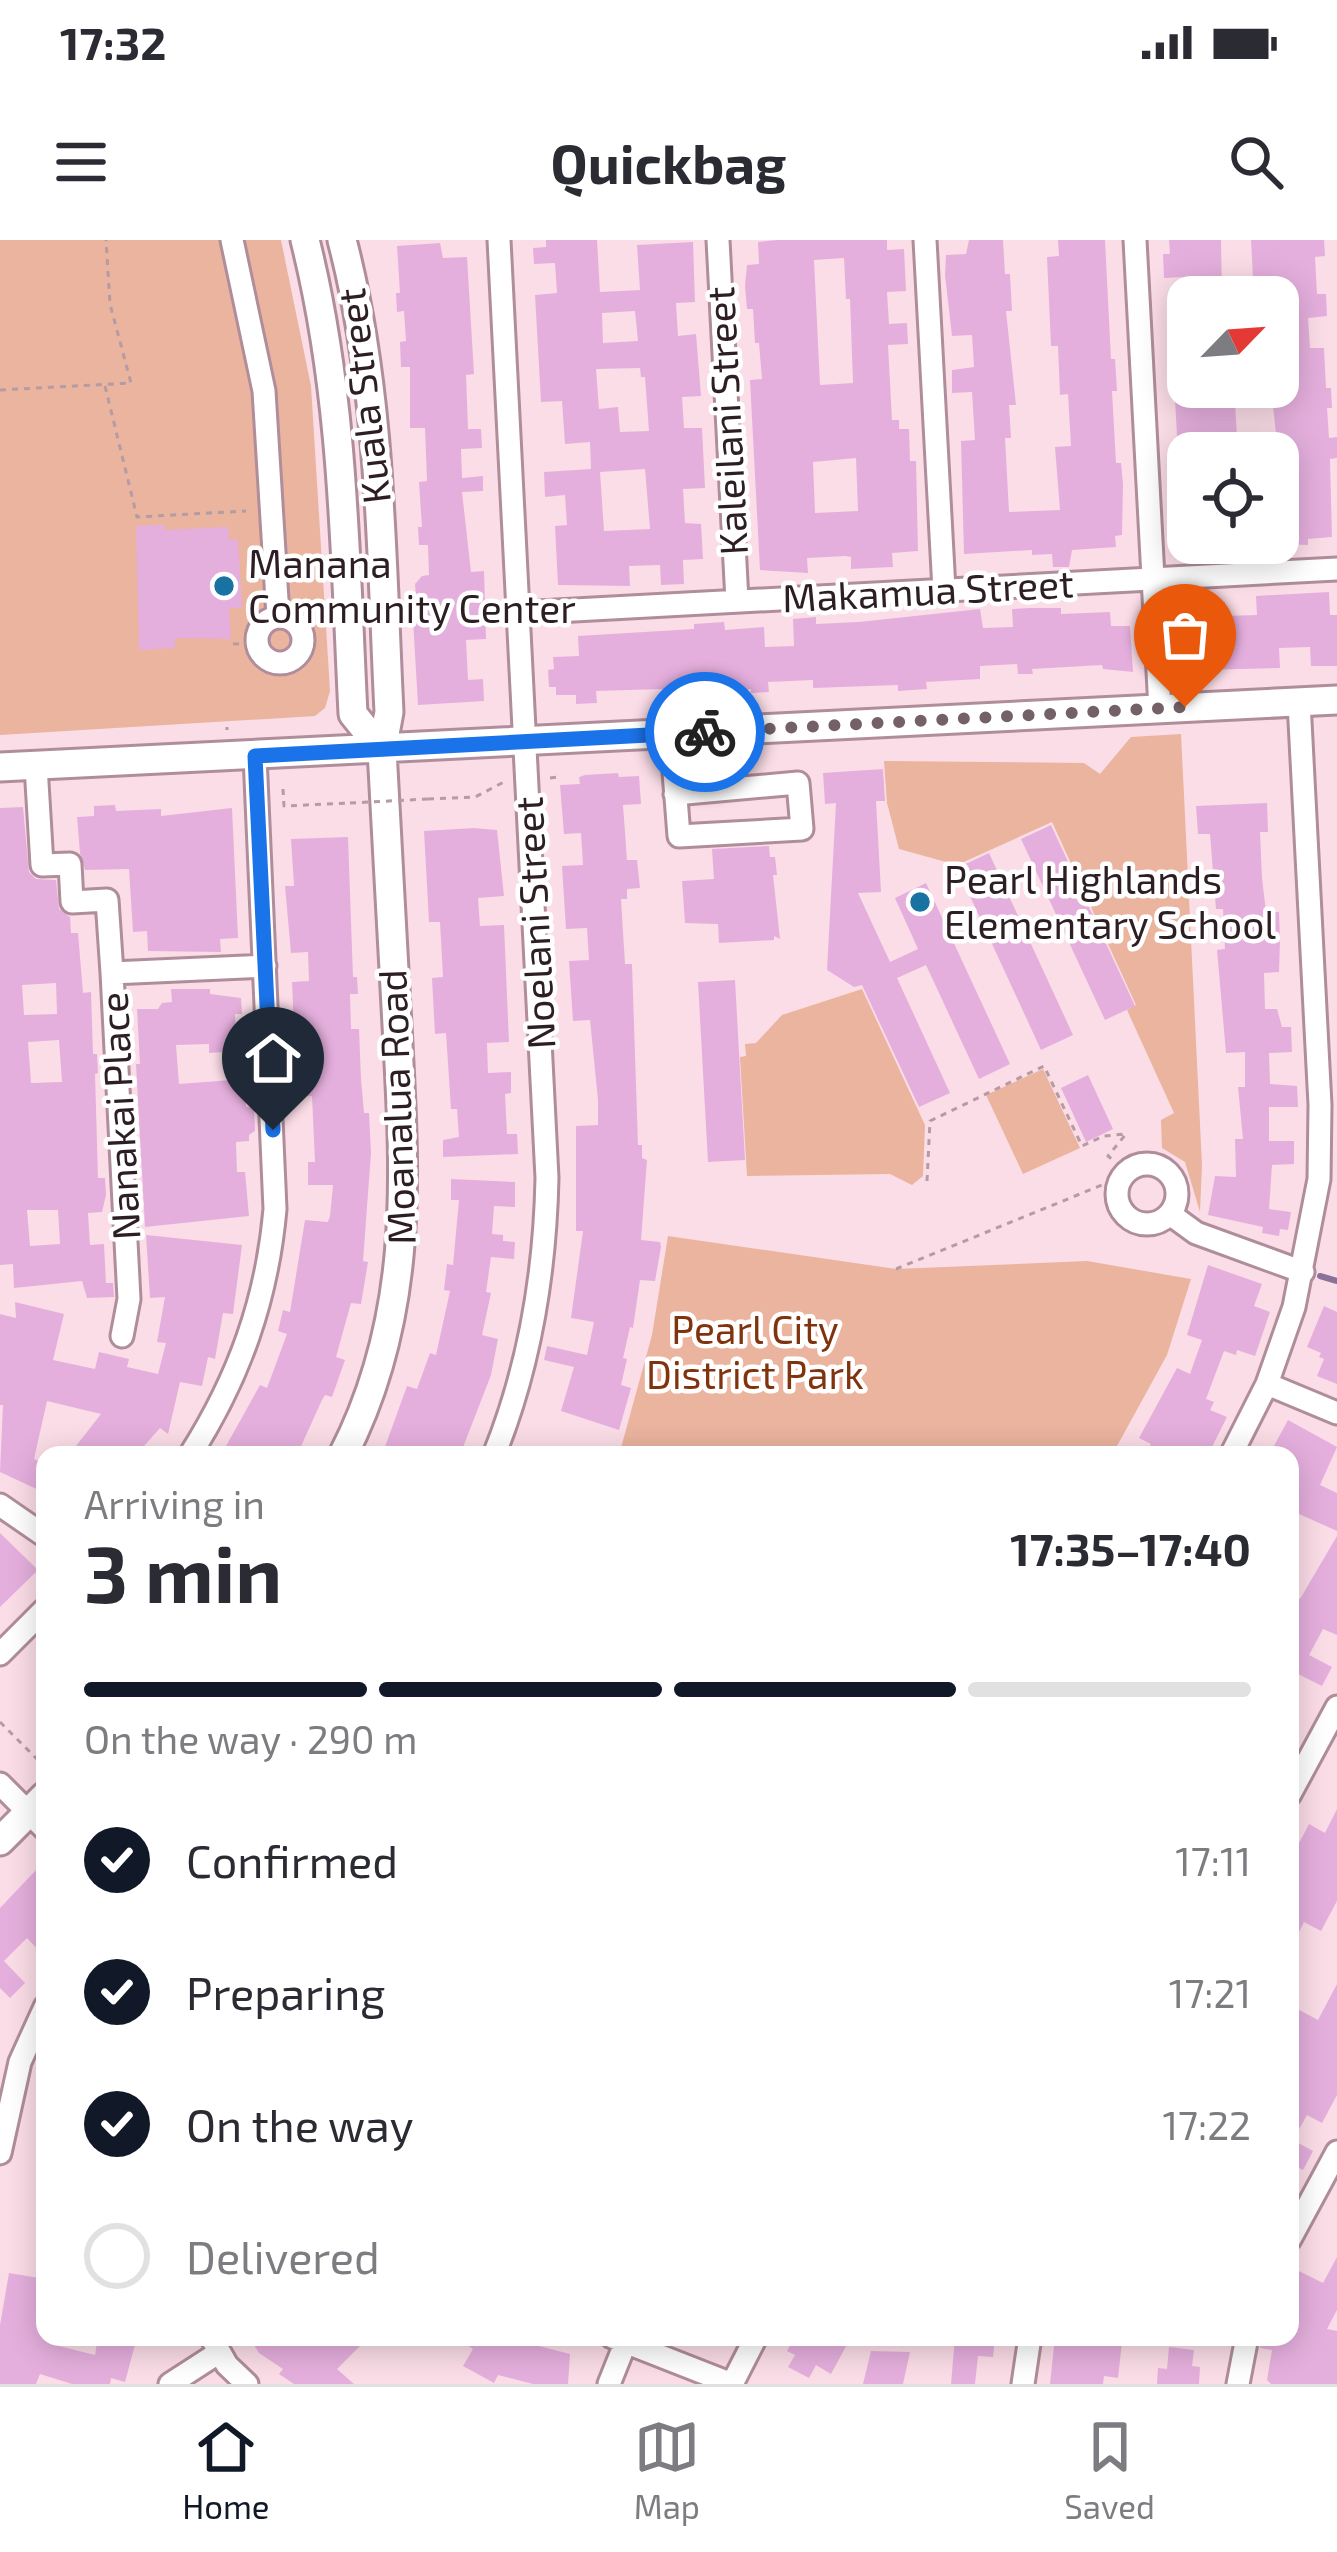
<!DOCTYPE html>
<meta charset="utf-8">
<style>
:root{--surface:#fff;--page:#f2f2f3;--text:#2b2b33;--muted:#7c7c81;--line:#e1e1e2;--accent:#111827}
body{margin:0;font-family:"Exo 2",sans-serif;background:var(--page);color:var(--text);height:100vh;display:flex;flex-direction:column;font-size:45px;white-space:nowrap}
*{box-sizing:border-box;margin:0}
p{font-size:39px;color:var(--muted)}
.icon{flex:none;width:66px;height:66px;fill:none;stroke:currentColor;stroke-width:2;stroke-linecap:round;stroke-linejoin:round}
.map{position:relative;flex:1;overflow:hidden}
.sheet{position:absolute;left:36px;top:1206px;width:1263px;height:900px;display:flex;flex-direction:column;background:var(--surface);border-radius:24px;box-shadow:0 6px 30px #0003}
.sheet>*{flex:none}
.needle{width:78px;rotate:65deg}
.tools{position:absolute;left:1167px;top:36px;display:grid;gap:24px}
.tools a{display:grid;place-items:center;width:132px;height:132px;border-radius:24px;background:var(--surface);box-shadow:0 6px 30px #0003;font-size:60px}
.pin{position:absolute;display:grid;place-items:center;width:102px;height:102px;color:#fff;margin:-123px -51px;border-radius:50% 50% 50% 0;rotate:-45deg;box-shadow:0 0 12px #0007}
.pin .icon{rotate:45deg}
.courier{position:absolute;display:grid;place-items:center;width:120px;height:120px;margin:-60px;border:9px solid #1a73e8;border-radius:50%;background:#fff;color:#222;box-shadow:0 3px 15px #0007}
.headline em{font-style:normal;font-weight:700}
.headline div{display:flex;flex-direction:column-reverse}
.headline{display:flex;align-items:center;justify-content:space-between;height:204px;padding:0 48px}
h1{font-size:78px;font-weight:700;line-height:90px}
.bar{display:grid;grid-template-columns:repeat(4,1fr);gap:18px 12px;align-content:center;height:144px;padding:0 48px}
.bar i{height:15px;border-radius:9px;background:var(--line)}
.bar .current{background:var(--accent)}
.bar p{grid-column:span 4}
ol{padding:0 48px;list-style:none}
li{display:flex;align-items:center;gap:36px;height:132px}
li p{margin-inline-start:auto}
li .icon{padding:12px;border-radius:50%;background:var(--accent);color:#fff;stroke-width:4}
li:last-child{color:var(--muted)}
li i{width:66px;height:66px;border:6px solid var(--line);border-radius:50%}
.status{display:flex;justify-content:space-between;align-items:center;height:84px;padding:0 60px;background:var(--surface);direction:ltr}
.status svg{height:33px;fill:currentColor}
header{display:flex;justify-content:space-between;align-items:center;height:156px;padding:0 48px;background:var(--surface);font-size:54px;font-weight:700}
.dock{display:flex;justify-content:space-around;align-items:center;height:168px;border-top:3px solid var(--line);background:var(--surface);font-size:33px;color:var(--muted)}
.dock a{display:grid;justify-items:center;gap:6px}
.dock .current{color:var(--accent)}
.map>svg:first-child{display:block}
</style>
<div class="status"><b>17:32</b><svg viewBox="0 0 49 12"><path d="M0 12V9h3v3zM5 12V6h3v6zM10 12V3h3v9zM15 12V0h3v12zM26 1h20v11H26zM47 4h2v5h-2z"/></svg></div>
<header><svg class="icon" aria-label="menu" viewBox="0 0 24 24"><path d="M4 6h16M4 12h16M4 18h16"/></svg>Quickbag<svg class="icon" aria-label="search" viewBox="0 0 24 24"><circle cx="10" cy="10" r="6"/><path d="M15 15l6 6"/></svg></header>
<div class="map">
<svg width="1337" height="2144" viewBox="0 0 1337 2144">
<rect width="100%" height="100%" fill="#fbdde7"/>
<path fill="#eab49f" d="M0 0H281L311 146 330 451 325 468 315 476 0 495Z
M1181 494 1202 925 1200 972 1185 922 1162 908 1161 880 1174 873 1127 770 1136 765 1052 582 957 625 899 609 887 563 884 521 1084 523 1100 534 1131 497Z
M862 749 925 885 923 936 912 945 890 934 747 936 740 817 746 816 745 804 756 803 782 775Z
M1043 829 1080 908 1023 934 986 855Z
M668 996 896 1029 1087 1021 1191 1039 1167 1115 1117 1206 1132 1215H619L652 1095Z"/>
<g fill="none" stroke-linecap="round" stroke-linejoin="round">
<path stroke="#8a719b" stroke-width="6" d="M1320 1036 1337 1041"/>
</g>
<path fill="#e5afdd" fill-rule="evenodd" d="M546 0H597L600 52 640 50 637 5 693 2 695 62 676 63 678 96 696 94 701 156 682 157 684 188H702L705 248 683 249 685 283 701 284 703 319 683 320 684 344 661 345 660 325 629 326 630 346 558 345 555 286 567 285 565 255 545 257 544 232 591 229 590 202 565 204 562 161 541 162 535 55 557 53 555 23 534 24 533 8 546 7ZM635 71 638 101 603 103 602 73ZM640 128 641 137H645L649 191 620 192 618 167 599 169 596 129ZM645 229 650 289 604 291 600 232Z
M778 0H887V10L904 9 906 51 887 52 889 84 907 83 908 104 888 105 892 180H899V189H909L910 221H916L918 311 892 313 893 327 851 329V317L845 316 807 318 808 333 760 330 750 140 762 139 759 103H755L753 69H747L745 46 747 25 759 24 758 2ZM844 18 846 59H850L853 143 820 145 814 20ZM856 218 858 271 815 273 813 222Z
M969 0H1003L1005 34H1010L1012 71H1006L1016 165H1009L1011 198H1005L1009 272 1060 270 1055 207 1071 206 1068 154 1060 155 1058 106H1051L1047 17 1059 16 1058 0H1105L1111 119H1115L1117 151H1112L1116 223H1121L1123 244 1122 295 1115 296 1116 307 1072 310 1069 327H1053L1052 314 1032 315V310L964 314 961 201 975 200 972 152 952 153V130L974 127 972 95 952 96 945 35 946 15 966 14Z
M1169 0H1221L1222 57H1184L1183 37 1164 38 1163 14H1170Z
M1251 0H1324L1325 16 1315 17 1317 54H1326L1327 76 1308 78 1310 108H1324L1326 148H1331L1332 168H1327L1329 198 1337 197V218L1330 219 1332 297 1308 299V305L1278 304V213L1271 147H1278V57H1254Z
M440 3 443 18 467 17 474 134 466 135 468 189H481L482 208 461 209 462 238 483 236V251L462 252 471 332 484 331 486 399 466 400 468 440 483 439 484 461 418 465 413 380H418L415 344 422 336 429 335 428 305H419L418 287H422L419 242 427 241 425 188H410V127H401L400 102 406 101 404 71 397 72 396 53H400L397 6Z
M1188 147H1234L1238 213H1178L1175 160H1189Z
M164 285 165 290 228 287 229 300 238 299 242 368H229L231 399 175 398V408L139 410 136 286Z
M1329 352 1330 375H1337V426H1311L1310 407 1279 408 1280 428 1194 430 1192 383 1204 382 1203 363 1225 362V376L1257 375 1256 356Z
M1031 368H1061V374L1110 372 1111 386H1130L1133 432 1103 429 1102 425 1032 429 1033 434H1018L1017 424 980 426V439L926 442 927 449 898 451V445L813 448V440L768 442 769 452 751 453V449L699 452 698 448 596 451 597 463 576 464V455H556V447H549L548 430 554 429 553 417 579 416 578 396 694 389V384L724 382 725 390 764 387 765 407 794 406 793 379 816 377V384L859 382 980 369 983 388 1013 387 1012 369Z
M883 529 885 561H876L881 652 858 653 890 722 918 709 895 658 926 643 1010 824 979 839 926 725 897 738 950 853 919 867 862 745 854 747 827 730 836 563 825 564 823 533Z
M618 533 619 537 639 536 641 564 623 565 627 620H637L640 648 627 649V659H621L625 724H632L638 905H642V918L647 920 641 1000 660 1002 661 1007 655 1041 640 1040 633 1088 630 1087 623 1118 627 1119 621 1145 631 1148 619 1190 561 1171 574 1127 544 1120 547 1106 587 1115 594 1082 571 1078 583 991H576V886L598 885V860L590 780 573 781 569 721 589 720 587 688 566 689 562 626 583 625 581 593 564 594 560 545 580 544 579 537 585 535Z
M1267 563 1268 592H1260L1262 638 1266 672H1279L1280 700 1279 732 1264 733 1265 769H1277L1282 787H1291L1292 812 1269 813 1270 844 1297 846 1298 867H1269V901H1294V924L1272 925 1269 969 1291 972 1288 990 1280 989 1279 996 1262 993 1263 987 1208 975 1215 936 1236 937 1235 899H1243L1238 847H1245V812L1226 813 1217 710 1225 709 1223 669H1216L1210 594H1198L1196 566Z
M115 565 116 571 161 569V576L232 568 238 698 220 699 221 712 148 711 147 691 133 692 129 629 85 630 80 613 77 577 94 576V566Z
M23 567 29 632 36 639 56 640 59 669 70 677 71 693H78L83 753 91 752 93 814H97L98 833 95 834 98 938H105L106 955 102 972 88 973 90 1005 104 1004 106 1043H113L114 1057 87 1058 82 1041 14 1048 13 1024 0 1025V568ZM56 743 57 774 24 775 22 745ZM59 800 62 842 31 843 28 802ZM27 970H58L60 1004 30 1006Z
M1051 585 1135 766 1105 780 1021 599Z
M474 588 497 590 504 656 478 658 480 686 504 685 509 802 487 803 488 833 511 832V853L505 854 507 894H517L518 914 443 917V900L459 897 457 869H451L446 793 435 794 432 738 443 737 440 682H429L424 591Z
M348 597 353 737H357L358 754H350L351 789H359L361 839 364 873H369L371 913 363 1021 368 1022 361 1064 351 1063 336 1117 345 1120 332 1157 325 1155 322 1160 297 1215H221L260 1145 267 1148 287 1094 278 1091 283 1070 290 1072 305 980 328 982 330 976 333 945H308V922H315L312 856 298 857 301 807 295 808 292 742 309 741 308 712 291 713 285 646H294L291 599Z
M769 606 770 617H775L777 635H773L780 699 774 696V700L719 703 718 684 685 683 682 641 714 639 712 609Z
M989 613 1073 795 1041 810 957 628Z
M735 740 745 920 708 922 698 742Z
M171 749H210V754L241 758 242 774H235L237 811 209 813V804L176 805 179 844 245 839 246 867H254L255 891 249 895V901L236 902 237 932H245L249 976 145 987 136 824H140L137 769H158L162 763 172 762Z
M1088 835 1113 889 1086 902 1061 848Z
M451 939 515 942V967L494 966 492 994 503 995V1001L515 1002 514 1019 491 1017 486 1052 491 1053 482 1095 498 1099 491 1135 460 1215H382L407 1146 417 1149 430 1113 436 1115 450 1051 444 1050 447 1024 453 1025 459 960H451Z
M146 995 242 1005 233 1074 223 1073 215 1119 208 1117 202 1146 180 1142 168 1194 160 1188 136 1215H69L101 1174 47 1161 34 1219 45 1224V1253L0 1232 3 1165H0V1074L16 1078 15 1062 64 1074 53 1120 95 1129 99 1112 129 1119 127 1127 158 1134 166 1103 157 1102 165 1057 150 1058Z
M1208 1025 1262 1044 1254 1066 1270 1072 1255 1116 1237 1110 1236 1115 1224 1111 1206 1159 1214 1162 1210 1170 1227 1177 1208 1215H1196L1181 1207 1177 1215H1145L1151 1204 1139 1198 1177 1128 1190 1134 1202 1100 1187 1095Z
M1324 1066 1337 1072V1144L1317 1136 1324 1119 1319 1117 1321 1113 1307 1107Z
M1288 1180 1337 1207 1320 1245 1337 1253V1291L1290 1270V1215H1269Z
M0 1293 38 1330 0 1367Z
M1337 1296V1395L1323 1389 1309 1415 1332 1427 1322 1446 1290 1430V1354L1300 1359Z
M1337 1569V1661L1321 1691 1304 1682 1290 1710V1600L1298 1605 1309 1584 1325 1593Z
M37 1629 45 1637V1717L27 1698 4 1721 25 1743 10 1758 0 1748V1668Z
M1337 1744V1855L1322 1883 1307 1875 1293 1900 1313 1911 1303 1930 1290 1923V1765L1318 1780Z
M1337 2017V2070L1327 2089 1337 2091V2144H1271L1267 2140 1272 2110 1260 2108 1262 2097H1290L1297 2054 1290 2050V2044L1297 2030 1323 2043Z
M9 2033 45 2039V2097H61L59 2106 95 2115 98 2097H137L125 2142 111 2138 110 2144H72L40 2134 36 2144H0V2085Z
M249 2097H369L337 2129 354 2144H294L279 2134 283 2129 259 2113Z
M455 2097H522L519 2101 570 2114 568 2144H533L498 2135 494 2143 463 2126 473 2109Z
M795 2097H851L831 2134 816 2125 809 2138 788 2127 795 2115 787 2111Z
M955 2097H995L993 2117 978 2116 975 2144H951Z
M1055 2097H1104L1103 2100 1122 2102 1118 2138 1104 2136 1103 2144H1050Z
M1169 2107 1194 2110 1192 2126 1200 2127 1199 2144H1157L1158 2128 1167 2129Z
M871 2111 910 2112 903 2144H863Z"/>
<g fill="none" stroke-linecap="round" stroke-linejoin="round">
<defs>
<path id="minor" d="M232 0 264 151 278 376
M718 0 737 361
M925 0 944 350
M1135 0 1160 469
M519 373 1337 329
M257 400a23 23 0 1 1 46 0a23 23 0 1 1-46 0Z
M671 494 679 596 802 589 798 543 675 554
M36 526 42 625 70 624 72 662 107 660 112 733
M1117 954a30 30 0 1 1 60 0a30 30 0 1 1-60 0Z
M1170 974 1196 993 1303 1032
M122 1096 129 1059 112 733 265 726
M1267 1144 1337 1173
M190 1215C239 1138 267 1060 275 969L255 516
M494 1215C530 1126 545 1033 547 938L499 0
M1231 1215 1267 1144 1294 1067 1319 939 1320 865 1299 462
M0 1265 45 1296
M0 1414 45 1369
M0 1544 45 1589
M1290 1554 1337 1467
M0 1913 20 1822 45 1767
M1290 1999 1337 1912
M211 2097 227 2125 247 2144
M612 2097 732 2144
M170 2144 218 2113
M609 2144 625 2104
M732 2144 756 2097
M1023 2144 1030 2097
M1238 2144 1247 2097"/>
<path id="major" d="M305 0C344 155 345 315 353 474L382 510
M342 0C382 153 381 315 389 472L382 510C387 601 392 693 397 785 405 936 415 1075 343 1215
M0 527 1337 460
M0 1601 45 1556"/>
</defs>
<use href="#minor" stroke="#b08d9a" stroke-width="27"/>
<use href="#major" stroke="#b08d9a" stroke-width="33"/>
<path stroke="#b49ba4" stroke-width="3" stroke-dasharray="6 6" stroke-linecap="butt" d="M105 146 137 277 246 271
M0 150 131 143 110 64 106 0
M233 404 257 403
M227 487V490
M550 538 557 537V532
M283 549 284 566 350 563
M428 559 475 557 504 542
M927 941 930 881 1044 826 1082 906 1104 896 1126 894 1108 916 1115 922
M896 1029 1102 945 1118 948
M0 1482 45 1527"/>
<use href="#minor" stroke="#fff" stroke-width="21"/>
<use href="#major" stroke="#fff" stroke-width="27"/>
<path stroke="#b49ba4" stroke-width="3" stroke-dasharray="6 6" stroke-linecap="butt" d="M350 563 428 559"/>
</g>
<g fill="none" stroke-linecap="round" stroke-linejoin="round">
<path stroke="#746168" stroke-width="12" stroke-dasharray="0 21.6" d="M705 492 1185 467"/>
<path stroke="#1a73e8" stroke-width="15" d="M273 890 255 516 705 492"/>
</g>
<g fill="#1873a2" stroke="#fff" stroke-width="4.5">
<circle cx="224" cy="346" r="12"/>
<circle cx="920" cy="662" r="12"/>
</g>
<g text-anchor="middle" stroke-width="9" stroke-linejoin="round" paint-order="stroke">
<g font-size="39" fill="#2c1e23" stroke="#fff">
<text transform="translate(364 156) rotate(-97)" y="14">Kuala Street</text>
<text transform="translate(727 181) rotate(-93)" y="14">Kaleilani Street</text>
<text transform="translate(928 351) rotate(-3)" y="14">Makamua Street</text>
<text transform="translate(535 683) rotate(-93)" y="14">Noelani Street</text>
<text transform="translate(397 867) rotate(-92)" y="14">Moanalua Road</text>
<text transform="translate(120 876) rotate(-93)" y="14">Nanakai Place</text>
</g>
<g font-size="39" fill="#2c1e23" stroke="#fff" text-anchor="start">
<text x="248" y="338">Manana<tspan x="248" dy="45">Community Center</tspan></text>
<text x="944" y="654">Pearl Highlands<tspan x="944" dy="45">Elementary School</tspan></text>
</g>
<g font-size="39" fill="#81330e" stroke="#fff">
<text x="755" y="1104">Pearl City<tspan x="755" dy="45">District Park</tspan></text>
</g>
</g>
</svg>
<div class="tools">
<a><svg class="needle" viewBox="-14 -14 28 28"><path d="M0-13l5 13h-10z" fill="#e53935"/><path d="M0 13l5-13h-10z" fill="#7c7c81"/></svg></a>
<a><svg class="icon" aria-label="locate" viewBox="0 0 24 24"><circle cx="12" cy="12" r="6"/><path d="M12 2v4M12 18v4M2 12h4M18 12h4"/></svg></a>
</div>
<div class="pin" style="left:1185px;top:467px;background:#ea580c"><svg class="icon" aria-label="bag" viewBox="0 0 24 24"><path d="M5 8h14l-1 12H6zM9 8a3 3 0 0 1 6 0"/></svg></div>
<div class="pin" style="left:273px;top:890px;background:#1f2937"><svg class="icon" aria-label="home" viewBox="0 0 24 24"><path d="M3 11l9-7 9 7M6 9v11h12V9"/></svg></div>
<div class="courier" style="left:705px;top:492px"><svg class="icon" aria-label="bike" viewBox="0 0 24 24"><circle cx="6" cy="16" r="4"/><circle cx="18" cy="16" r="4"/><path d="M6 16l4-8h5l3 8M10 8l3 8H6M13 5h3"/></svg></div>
<section class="sheet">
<div class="headline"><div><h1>3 min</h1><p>Arriving in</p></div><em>17:35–17:40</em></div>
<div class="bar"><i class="current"></i><i class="current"></i><i class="current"></i><i></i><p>On the way · 290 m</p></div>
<ol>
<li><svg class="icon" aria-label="check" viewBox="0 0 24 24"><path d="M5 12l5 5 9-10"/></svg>Confirmed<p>17:11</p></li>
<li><svg class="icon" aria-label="check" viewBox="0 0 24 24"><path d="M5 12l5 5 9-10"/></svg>Preparing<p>17:21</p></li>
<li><svg class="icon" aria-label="check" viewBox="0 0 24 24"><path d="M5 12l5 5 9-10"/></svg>On the way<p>17:22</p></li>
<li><i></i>Delivered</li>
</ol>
</section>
</div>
<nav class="dock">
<a class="current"><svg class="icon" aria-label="home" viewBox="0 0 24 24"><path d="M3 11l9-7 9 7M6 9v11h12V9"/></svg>Home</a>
<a><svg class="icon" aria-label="map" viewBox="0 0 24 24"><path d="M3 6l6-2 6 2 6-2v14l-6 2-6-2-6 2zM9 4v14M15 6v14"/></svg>Map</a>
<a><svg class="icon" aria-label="saved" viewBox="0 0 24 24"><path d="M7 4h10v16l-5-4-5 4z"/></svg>Saved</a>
</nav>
